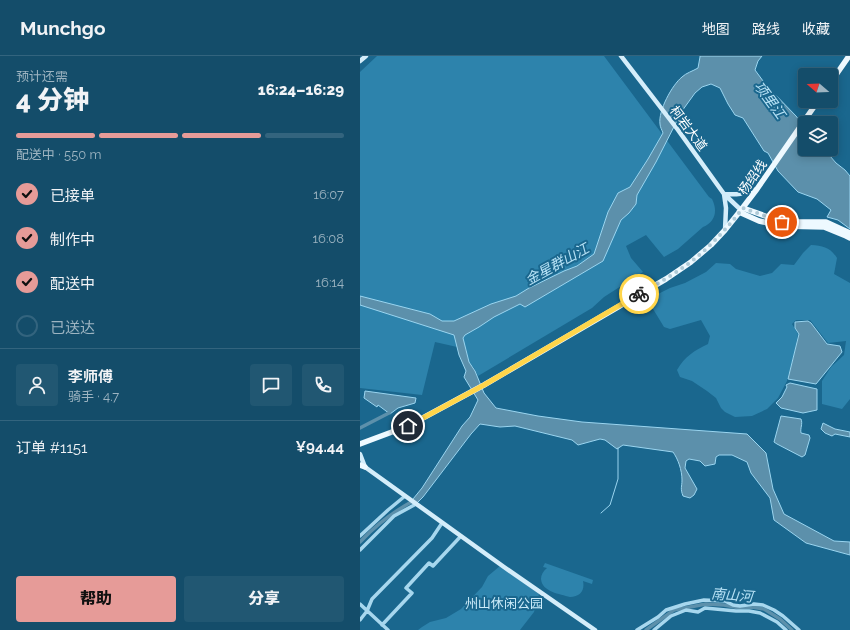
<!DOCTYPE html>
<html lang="zh">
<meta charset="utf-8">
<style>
:root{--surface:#144d6a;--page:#215772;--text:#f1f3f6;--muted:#9db4c1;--line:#33647e;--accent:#e69b98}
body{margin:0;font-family:Raleway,"Noto Sans SC",sans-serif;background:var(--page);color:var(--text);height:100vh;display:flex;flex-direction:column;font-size:15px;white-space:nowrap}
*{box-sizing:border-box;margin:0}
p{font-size:13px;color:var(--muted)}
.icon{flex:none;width:22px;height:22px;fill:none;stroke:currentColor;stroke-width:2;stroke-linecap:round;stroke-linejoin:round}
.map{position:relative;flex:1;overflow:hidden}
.sheet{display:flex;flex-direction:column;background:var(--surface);width:360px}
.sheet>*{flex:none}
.needle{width:26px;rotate:289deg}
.fabs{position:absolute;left:438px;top:12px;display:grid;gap:8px}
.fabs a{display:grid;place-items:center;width:40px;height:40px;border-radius:4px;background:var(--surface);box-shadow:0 2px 10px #0003,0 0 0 1px var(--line);font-size:20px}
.pin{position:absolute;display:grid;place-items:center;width:34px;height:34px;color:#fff;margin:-17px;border:2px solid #fff;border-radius:50%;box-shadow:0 1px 4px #0007}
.courier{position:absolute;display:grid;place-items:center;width:40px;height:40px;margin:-20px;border:3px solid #ffd54a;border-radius:50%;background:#fff;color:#222;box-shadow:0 1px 5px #0007}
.headline em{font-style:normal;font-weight:800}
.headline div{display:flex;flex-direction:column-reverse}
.headline{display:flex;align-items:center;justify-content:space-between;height:68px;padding:0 16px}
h1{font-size:26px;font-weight:800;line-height:30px}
.bar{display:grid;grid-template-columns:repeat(4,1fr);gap:6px 4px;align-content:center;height:48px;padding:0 16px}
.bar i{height:5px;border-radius:3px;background:var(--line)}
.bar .selected{background:var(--accent)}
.bar p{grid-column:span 4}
.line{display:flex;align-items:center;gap:10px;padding:0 16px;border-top:1px solid var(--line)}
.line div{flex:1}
.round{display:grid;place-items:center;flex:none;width:42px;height:42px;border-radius:4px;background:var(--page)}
ol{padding:0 16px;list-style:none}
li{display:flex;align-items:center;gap:12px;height:44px}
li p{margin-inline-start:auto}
li .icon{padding:4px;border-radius:50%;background:var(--accent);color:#111;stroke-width:4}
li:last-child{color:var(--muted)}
li i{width:22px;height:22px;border:2px solid var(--line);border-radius:50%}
.button{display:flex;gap:8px;margin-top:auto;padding:8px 16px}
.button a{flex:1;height:46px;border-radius:4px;background:var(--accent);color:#111;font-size:16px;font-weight:800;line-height:46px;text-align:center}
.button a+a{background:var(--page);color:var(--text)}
header{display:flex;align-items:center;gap:24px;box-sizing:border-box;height:56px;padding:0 20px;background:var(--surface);border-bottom:1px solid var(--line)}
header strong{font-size:19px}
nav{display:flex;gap:22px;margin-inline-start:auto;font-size:14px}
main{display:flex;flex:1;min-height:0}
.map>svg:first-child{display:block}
</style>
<header>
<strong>Munchgo</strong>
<nav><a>地图</a><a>路线</a><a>收藏</a></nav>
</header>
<main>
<section class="sheet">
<div class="headline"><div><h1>4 分钟</h1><p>预计还需</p></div><em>16:24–16:29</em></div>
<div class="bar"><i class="selected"></i><i class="selected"></i><i class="selected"></i><i></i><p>配送中 · 550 m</p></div>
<ol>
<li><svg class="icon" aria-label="check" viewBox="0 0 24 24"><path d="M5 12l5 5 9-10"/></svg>已接单<p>16:07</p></li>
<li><svg class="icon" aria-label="check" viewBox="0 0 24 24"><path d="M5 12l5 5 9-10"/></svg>制作中<p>16:08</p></li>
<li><svg class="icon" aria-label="check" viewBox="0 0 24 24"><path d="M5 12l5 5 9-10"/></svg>配送中<p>16:14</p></li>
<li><i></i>已送达</li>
</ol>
<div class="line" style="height:72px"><a class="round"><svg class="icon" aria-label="person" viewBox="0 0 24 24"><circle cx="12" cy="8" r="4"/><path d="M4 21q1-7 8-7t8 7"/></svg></a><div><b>李师傅</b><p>骑手 · 4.7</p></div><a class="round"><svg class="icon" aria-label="chat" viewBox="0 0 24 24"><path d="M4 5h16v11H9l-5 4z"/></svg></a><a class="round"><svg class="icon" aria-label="phone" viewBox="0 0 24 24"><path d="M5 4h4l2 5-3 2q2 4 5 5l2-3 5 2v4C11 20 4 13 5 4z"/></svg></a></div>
<div class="line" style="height:52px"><div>订单 #1151</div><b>¥94.44</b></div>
<div class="button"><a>帮助</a><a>分享</a></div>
</section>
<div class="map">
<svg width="490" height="574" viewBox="0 0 490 574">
<rect width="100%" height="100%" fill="#1a678e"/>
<path fill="#2d83ac" d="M17 0H244L349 141 352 143C358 155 355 166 343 171L318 193 304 201 286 179 266 190 271 202 283 216 244 241 232 252 118 320 114 312 109 306 106 293 75 286 62 339 0 332V16Z
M451 189C463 190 470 191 477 202L474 218 490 227V343L482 353 462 348V325L471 311 484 299 486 285 468 287 450 264H436L432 268 438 278 435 294 427 325 418 342 407 353 392 360 375 361 365 356 361 352 356 342 347 335 332 325 320 321 317 314C325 300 334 295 348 288L350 280 341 264 310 273 304 271 290 248 292 241 310 232 325 227 346 216 356 207 370 208 376 213 400 220 412 217 421 208 434 209 443 197Z
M185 507 233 524 232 528 223 525C225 535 220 541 210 541 200 538 182 536 181 523 181 519 183 515 187 512L183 511Z
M140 510 179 538 174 556 160 574H58L62 571 70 566 86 562 101 553 122 531 128 520Z"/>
<path fill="#5c90ab" stroke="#9ad5f0" d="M340 0H402L398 5 395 14 406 29 436 60 445 71V93H464L476 107 485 114 490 120V173L478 164 467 161 471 154 457 143 438 136 418 115 408 97 404 95 383 62 375 59 368 48 360 32 351 28 342 31 335 37 322 55 296 106 277 139 276 148 269 157 261 164 243 205 165 251 160 248 134 261 119 271 105 279 103 282 109 306 115 315 124 337 136 352 178 360 222 366 387 378 406 397 413 433 424 458 474 485 490 486V499L446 487 414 464 410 442 391 417 387 406 372 399H359L356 401 355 408 345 410 340 405 329 403 326 405 325 412 337 433 334 439 330 442 323 440C320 432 322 431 322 424 322 414 318 403 313 396L263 389 257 393 245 384 240 383 218 389 212 384 155 370 140 371 120 368 111 378 63 441 57 447 53 443 62 432 102 370 110 361 118 344 104 321 106 315 99 299 94 279 0 249V240L70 258 82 265H94L131 248 156 240 169 232 204 215 217 210 234 198 248 156 258 137 270 131 288 103 303 77C302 74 300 71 300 68 298 55 312 29 322 21 326 17 333 15 338 12L340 1Z
M448 265 451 267 467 288 480 290 482 296 456 328 428 323 439 278 435 272V266Z
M430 327 457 333V354L443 357 421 352 416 347 422 341 427 331 426 329Z
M5 335 56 342 55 347 38 352 30 358 18 349 17 351 4 342Z
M421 360 441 363C443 368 440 372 441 377L449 379 450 382 445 399 442 401 417 388 414 386Z
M463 367 475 373 490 376V381L475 378 472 380 465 377 461 373Z"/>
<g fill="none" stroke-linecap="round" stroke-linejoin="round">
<path stroke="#9ad5f0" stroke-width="1" d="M241 457 250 449 258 423V392"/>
<path stroke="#5c90ab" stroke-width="3.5" d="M0 372 29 357
M0 486C16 469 34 455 55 444
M286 574 314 554 346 548 364 549 380 552 392 551 404 553 420 563 432 574"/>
<path stroke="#a7d7ee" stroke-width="3.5" d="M0 480 28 454 45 440
M0 494 34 460 56 448
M0 548 28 574
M0 564 7 555 12 543 72 482 82 467
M22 569 52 537 46 532 69 507 73 510 101 480
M277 574 298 561 306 554 325 548 344 544 365 545 373 549 380 550 394 548 403 549 414 554 423 560 439 574
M294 574 311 560 326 554 338 556 345 552 376 555H389L400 557 417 566 426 574"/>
<path stroke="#d4edfa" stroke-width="4.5" d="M261 0 318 74 364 138 381 154
M0 5 6 0
M364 138 366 152 365 174
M364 138C377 139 384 138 397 133
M0 398 5 411 144 511 235 574"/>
<path stroke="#eef9ff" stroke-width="5.5" d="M471 26 489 0
M383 152 422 166H466L490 177
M379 156 399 165 422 170 464 171 486 180 490 182
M0 388 48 370 124 329 306 223 331 206 351 189 365 174 381 154 397 133 458 45
M0 409 5 411"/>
</g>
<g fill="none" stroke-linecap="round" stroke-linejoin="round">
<path stroke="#afcad7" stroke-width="4" stroke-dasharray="0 7.2" d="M279 238C297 228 315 218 332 205 351 190 368 171 383 152L422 166"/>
<path stroke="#ffd54a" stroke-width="5" d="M48 370 124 329 279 238"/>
</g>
<g text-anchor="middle" stroke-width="4" stroke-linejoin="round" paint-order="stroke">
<g font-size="13" fill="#fff" stroke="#1a678e">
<text transform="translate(329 72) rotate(53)" y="5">柯岩大道</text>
<text transform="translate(392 121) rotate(-55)" y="5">杨绍线</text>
</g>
<g font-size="13" fill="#cdecfa" stroke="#1a678e">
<text x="144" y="552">州山休闲公园</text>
</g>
<g font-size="14" font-style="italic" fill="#b7e2f6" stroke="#1a678e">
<text transform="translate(410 44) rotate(54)" y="5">项里江</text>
<text transform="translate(197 208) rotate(-29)" y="5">金星群山江</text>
<text transform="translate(372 539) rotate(5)" y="5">南山河</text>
</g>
</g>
</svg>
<div class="fabs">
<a><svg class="needle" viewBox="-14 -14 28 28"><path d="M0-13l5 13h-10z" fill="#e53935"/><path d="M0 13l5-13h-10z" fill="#9db4c1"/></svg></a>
<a><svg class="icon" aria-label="layers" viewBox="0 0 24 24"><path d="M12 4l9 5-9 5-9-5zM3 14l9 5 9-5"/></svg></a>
</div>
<div class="pin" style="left:422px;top:166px;background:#ea580c"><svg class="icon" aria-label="bag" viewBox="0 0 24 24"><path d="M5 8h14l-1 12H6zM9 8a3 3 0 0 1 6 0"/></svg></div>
<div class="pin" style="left:48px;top:370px;background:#1f2937"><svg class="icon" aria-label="home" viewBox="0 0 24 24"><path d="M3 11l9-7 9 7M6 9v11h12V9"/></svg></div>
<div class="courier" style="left:279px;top:238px"><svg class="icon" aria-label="bike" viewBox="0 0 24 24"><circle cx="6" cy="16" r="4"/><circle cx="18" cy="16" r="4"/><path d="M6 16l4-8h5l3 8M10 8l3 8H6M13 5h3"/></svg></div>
</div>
</main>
